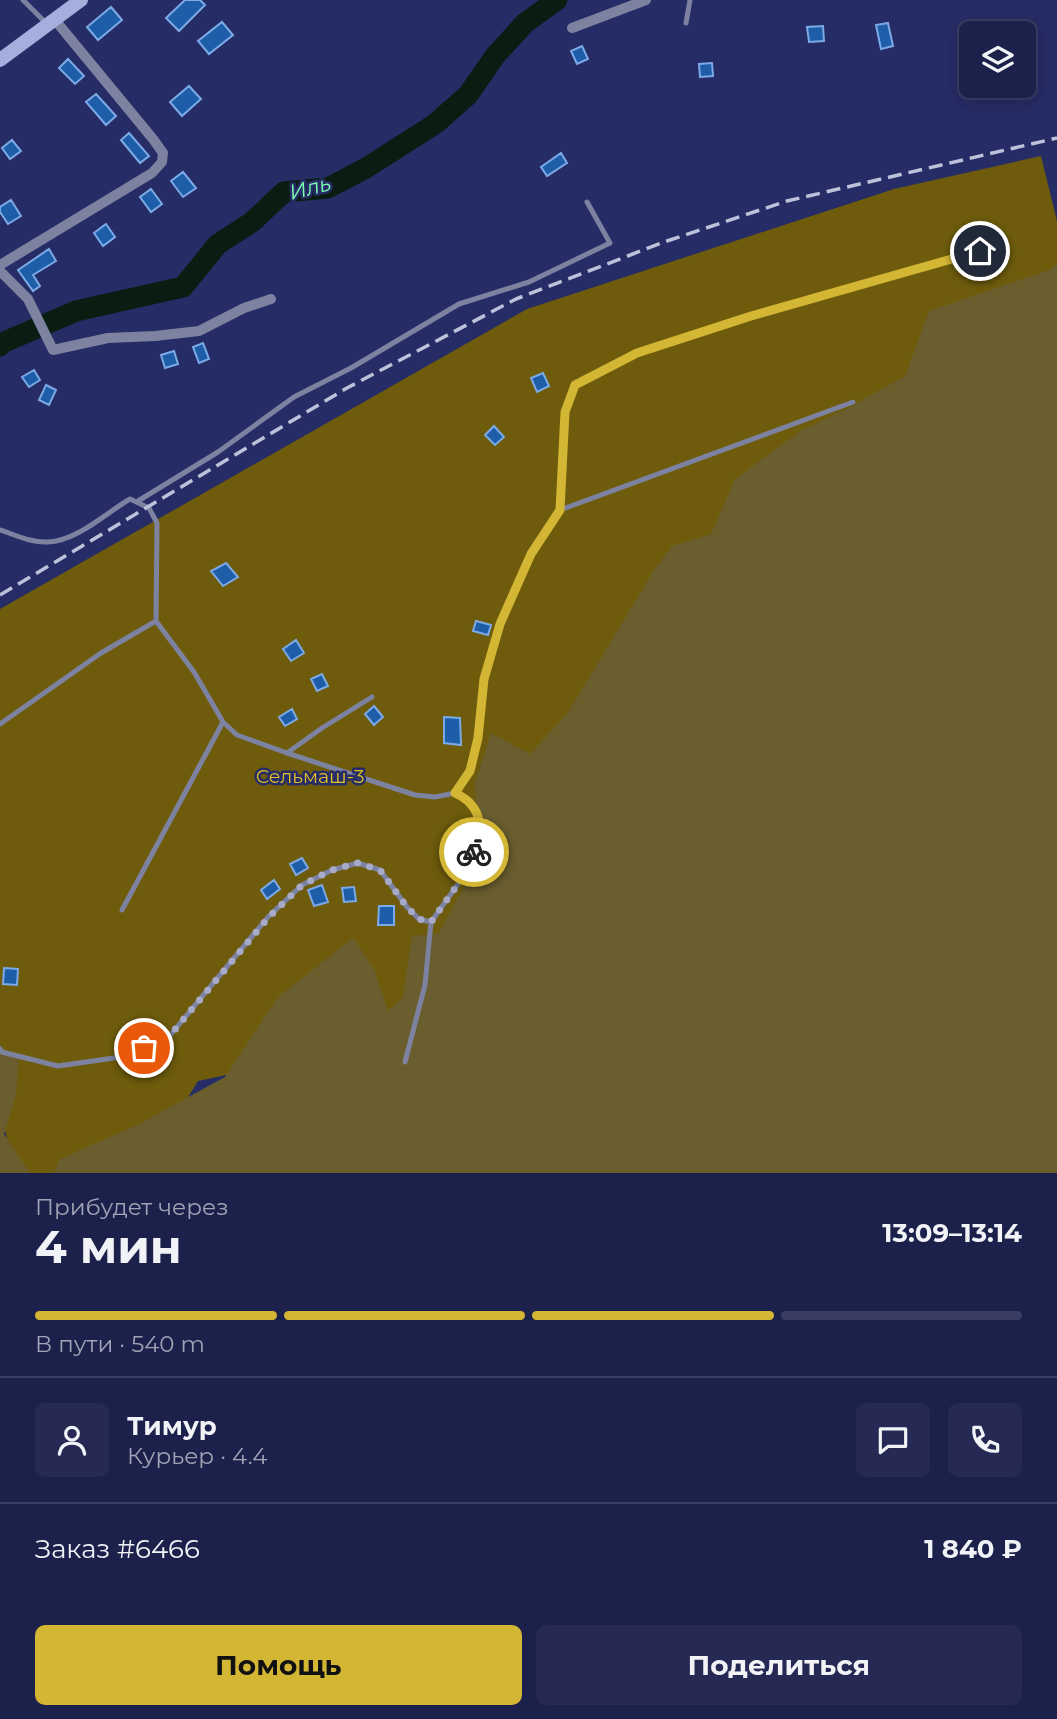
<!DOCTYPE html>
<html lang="ru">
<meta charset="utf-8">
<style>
:root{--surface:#1c214c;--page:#252953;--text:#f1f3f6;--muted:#a0a3b5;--line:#3a3e64;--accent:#d4b635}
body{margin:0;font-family:Montserrat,sans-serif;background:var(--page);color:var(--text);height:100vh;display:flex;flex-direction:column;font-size:26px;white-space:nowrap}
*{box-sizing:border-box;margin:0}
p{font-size:23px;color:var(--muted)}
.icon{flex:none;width:38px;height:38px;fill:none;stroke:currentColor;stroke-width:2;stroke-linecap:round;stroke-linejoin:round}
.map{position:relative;height:1173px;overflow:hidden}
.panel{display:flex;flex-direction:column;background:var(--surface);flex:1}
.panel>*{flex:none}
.fabs{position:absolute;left:959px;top:21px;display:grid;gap:14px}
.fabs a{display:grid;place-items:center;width:77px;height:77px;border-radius:10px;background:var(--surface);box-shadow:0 4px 18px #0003,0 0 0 2px var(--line);font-size:35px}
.pin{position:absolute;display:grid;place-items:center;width:60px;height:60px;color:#fff;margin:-30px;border:4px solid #fff;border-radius:50%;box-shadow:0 2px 7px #0007}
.courier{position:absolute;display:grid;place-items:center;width:70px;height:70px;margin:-35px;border:5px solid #d4b635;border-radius:50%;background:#fff;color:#222;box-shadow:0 2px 9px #0007}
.overview em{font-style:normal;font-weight:700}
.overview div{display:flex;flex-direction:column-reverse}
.overview{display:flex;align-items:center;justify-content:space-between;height:119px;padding:0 35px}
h1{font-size:46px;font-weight:700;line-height:52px}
.bar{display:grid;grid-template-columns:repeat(4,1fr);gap:10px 7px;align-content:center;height:84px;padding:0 35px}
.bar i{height:9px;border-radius:5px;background:var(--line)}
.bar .selected{background:var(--accent)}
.bar p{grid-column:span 4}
.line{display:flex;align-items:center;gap:18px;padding:0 35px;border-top:2px solid var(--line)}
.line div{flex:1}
.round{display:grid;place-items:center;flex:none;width:74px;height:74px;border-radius:10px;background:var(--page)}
.primary-button{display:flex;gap:14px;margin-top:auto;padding:14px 35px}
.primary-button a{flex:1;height:80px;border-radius:10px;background:var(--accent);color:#111;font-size:28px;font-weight:700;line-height:80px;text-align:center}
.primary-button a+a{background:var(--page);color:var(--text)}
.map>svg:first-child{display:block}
</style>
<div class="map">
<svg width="1057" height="1173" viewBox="0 0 1057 1173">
<rect width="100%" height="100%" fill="#262c65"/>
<path fill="#6e5c0c" d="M1041 156 1057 221V289L499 1017 198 1081 142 1173H10L14 1164 0 1112V609L527 309 894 189Z"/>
<path fill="#6a5e2f" d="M1057 264V1173H54L60 1159 137 1125 225 1077 278 997 353 938 374 969 388 1011 403 997 412 936 438 934 479 860 475 783 491 733 530 754 567 714 653 572 672 546 711 534 735 479 802 430 848 408 905 376 929 311 1049 270Z
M0 1050 19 1056 16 1096 4 1134 30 1173H0Z"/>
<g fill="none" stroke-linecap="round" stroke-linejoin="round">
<path stroke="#0a1d12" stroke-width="21" d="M0 346 2 343 76 311 183 287 218 244 252 222 284 192 328 188 366 168 435 124 468 95 495 56 525 23 557 0"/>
</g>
<path fill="#1e5da7" stroke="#7caae6" stroke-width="2" d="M185 0H200L205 5 179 31 166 18Z
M111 7 122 20 98 40 87 27Z
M222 22 233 35 209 54 198 41Z
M888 23 893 46 881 49 876 25Z
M823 26 824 41 809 42 807 27Z
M582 46 588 59 577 64 571 51Z
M68 59 84 76 75 84 59 68Z
M712 63 713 76 700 77 699 64Z
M189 86 201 99 182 116 170 102Z
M96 94 116 116 106 125 86 102Z
M129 133 149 156 140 163 121 140Z
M12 140 21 151 10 159 2 148Z
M561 153 567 163 547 176 541 167Z
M183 172 196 188 183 197 171 181Z
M151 189 162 204 151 212 140 197Z
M11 200 21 216 8 224 0 212V207Z
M106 224 115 237 103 246 94 233Z
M49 249 56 261 33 275 40 286 33 291 18 270Z
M203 343 209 359 199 363 193 347Z
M174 351 178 364 165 368 161 355Z
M34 370 40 380 29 387 22 377Z
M543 373 549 386 537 392 531 378Z
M46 385 56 390 49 405 39 400Z
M494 426 504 437 495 445 485 435Z
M226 563 238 577 223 586 211 571Z
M476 621 491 625 488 635 473 631Z
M296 640 304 653 291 661 283 649Z
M322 674 328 686 317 691 311 679Z
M374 706 383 717 374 725 365 714Z
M292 709 297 719 285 726 279 717Z
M444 717 460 718 461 745 444 743Z
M302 858 308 868 296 875 290 864Z
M274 880 280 889 267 899 261 890Z
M322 885 328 902 314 906 308 890Z
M354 887 356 901 344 902 342 888Z
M379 906H394V925H378Z
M4 968 18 969 17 985 3 984Z"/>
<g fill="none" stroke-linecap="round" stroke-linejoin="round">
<path stroke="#7c82a0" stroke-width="5" d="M23 0 46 23
M686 23 690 0
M138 501 218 452 294 397 351 368 459 304 529 282 610 243 587 202
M560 510 565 412 575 385 637 353 751 316 980 251
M0 530C16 535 31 543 48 542 77 541 106 513 130 499L149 508 157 523 156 621 194 672 223 722 237 735 287 753 415 795 435 797 455 793 470 800 479 817 477 845 463 877 431 922 425 985 405 1062
M0 724 101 653 156 621
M287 753 322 728 372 697
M455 793 470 771 478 738 484 679 500 624 531 554 560 510 853 402
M122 910 223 722
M0 1049 2 1052 58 1066 121 1057 167 1039 268 917 302 885 332 870 358 863 380 870 407 907 419 919 431 922"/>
<path stroke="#7c82a0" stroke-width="10" d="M572 28 646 0
M0 265 152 173 162 162 163 153 153 139 55 20
M0 271 28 299 53 350 108 338 155 336 199 331 244 308 271 299"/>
<path stroke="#a5afde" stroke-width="14" d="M0 60 81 0"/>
<path stroke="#bdc2db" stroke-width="3.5" stroke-dasharray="14 7" stroke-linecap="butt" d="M0 595 347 388 516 299 664 242 787 201 1057 138"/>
</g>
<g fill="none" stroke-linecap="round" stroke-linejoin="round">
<path stroke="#a7abc9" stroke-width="7" stroke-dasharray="0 12.6" d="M144 1048 167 1039 268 918 302 885 332 870 358 863 380 870 407 907 419 919 431 922 463 877 474 852"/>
<path stroke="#d4b635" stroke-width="9" d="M474 852C484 826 481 805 455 793L470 771 478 738 484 679 500 624 531 554 560 510 565 412 575 385 637 353 751 316 980 251"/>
</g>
<g text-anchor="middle" stroke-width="5" stroke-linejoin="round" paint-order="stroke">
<g font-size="19" fill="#e2c025" stroke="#262c65">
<text x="310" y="783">Сельмаш-3</text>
</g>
<g font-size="21" font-style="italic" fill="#7dfeb1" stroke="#262c65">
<text transform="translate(310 188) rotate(-14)" y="7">Иль</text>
</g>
</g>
</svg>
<div class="fabs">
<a><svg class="icon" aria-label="layers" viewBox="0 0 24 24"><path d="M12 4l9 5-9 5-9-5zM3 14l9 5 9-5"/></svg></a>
</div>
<div class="pin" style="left:144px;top:1048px;background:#ea580c"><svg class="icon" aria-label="bag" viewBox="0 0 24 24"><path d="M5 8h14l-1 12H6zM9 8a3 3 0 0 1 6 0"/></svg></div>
<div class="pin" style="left:980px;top:251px;background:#1f2937"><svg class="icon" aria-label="home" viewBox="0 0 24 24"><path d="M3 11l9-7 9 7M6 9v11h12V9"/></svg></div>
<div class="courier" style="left:474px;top:852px"><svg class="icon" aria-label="bike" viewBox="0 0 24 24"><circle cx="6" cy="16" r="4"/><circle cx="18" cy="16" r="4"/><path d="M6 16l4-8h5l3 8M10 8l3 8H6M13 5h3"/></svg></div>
</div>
<section class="panel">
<div class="overview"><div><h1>4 мин</h1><p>Прибудет через</p></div><em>13:09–13:14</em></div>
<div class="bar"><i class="selected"></i><i class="selected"></i><i class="selected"></i><i></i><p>В пути · 540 m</p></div>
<div class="line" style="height:126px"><a class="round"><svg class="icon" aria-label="person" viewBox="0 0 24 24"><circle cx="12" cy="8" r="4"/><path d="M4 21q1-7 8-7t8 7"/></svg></a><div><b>Тимур</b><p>Курьер · 4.4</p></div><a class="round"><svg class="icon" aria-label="chat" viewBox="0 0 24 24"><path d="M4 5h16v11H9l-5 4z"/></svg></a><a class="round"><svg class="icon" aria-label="phone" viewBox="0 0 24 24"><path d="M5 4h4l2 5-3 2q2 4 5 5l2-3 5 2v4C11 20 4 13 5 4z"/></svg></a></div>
<div class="line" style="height:91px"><div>Заказ #6466</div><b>1 840 ₽</b></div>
<div class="primary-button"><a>Помощь</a><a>Поделиться</a></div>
</section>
